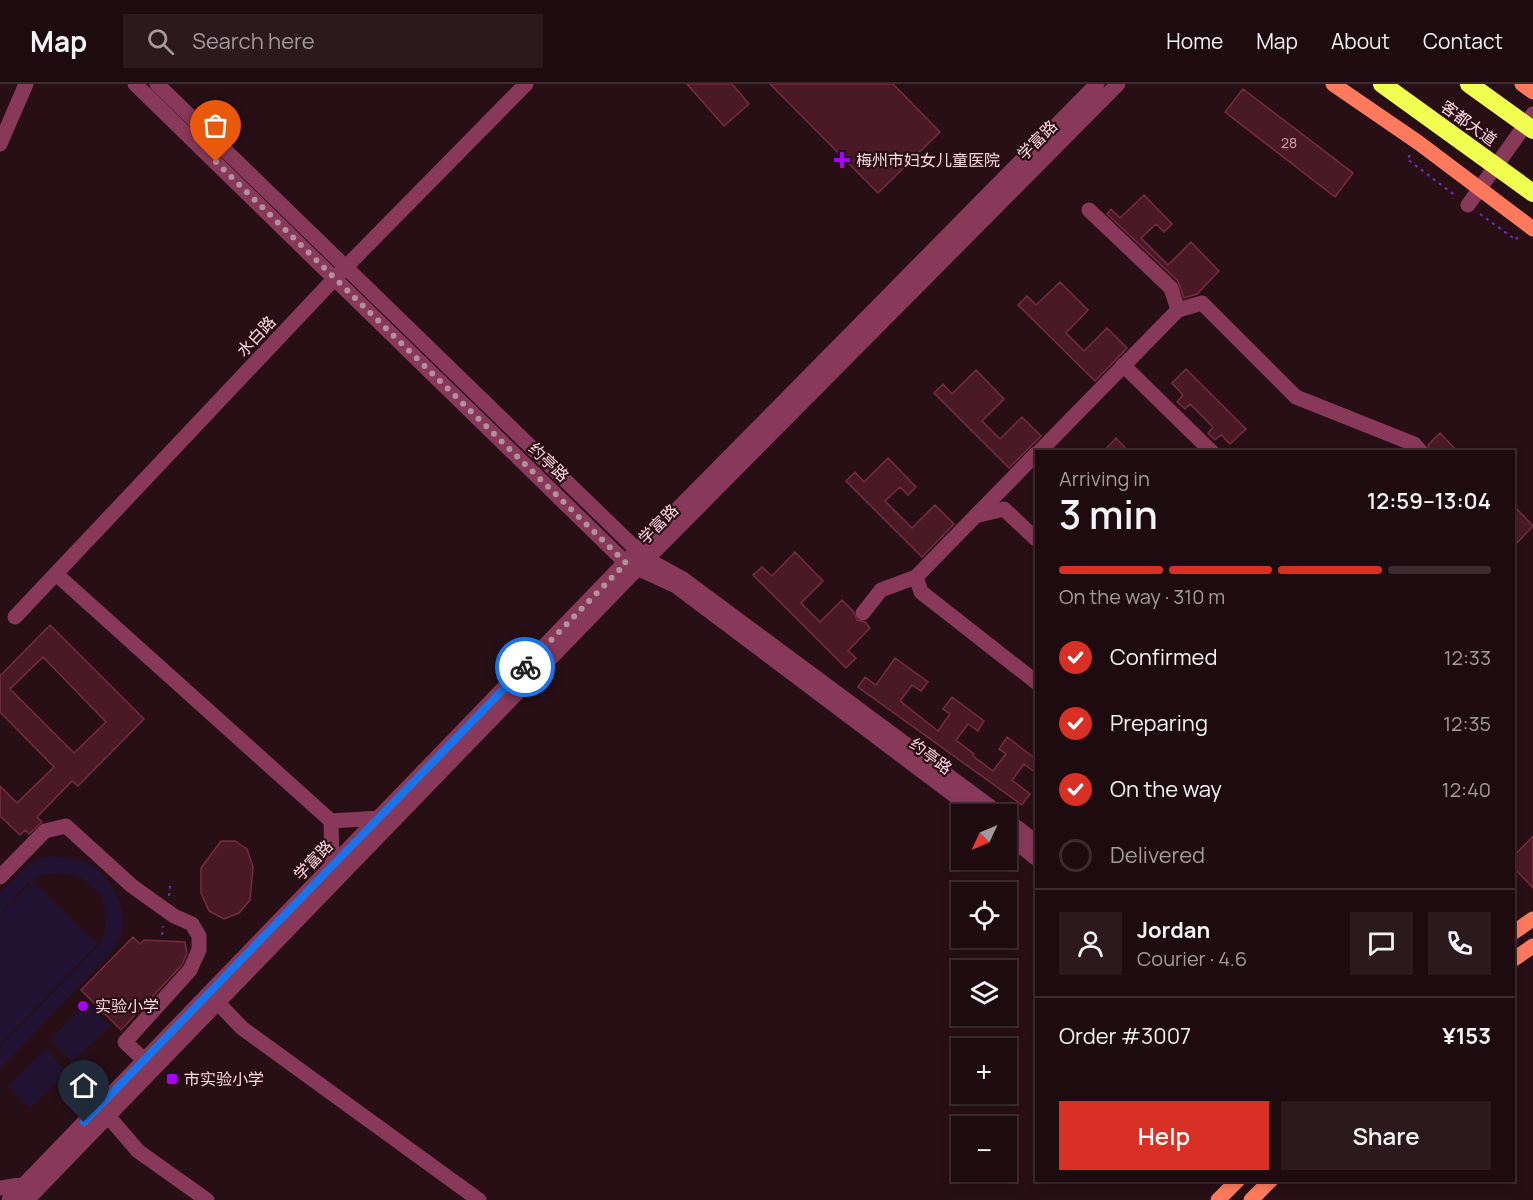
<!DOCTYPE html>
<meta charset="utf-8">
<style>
:root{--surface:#1e0b10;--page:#2b191e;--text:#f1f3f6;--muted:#a19b9f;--line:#3c2b30;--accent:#d93025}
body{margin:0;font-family:Manrope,"Noto Sans SC",sans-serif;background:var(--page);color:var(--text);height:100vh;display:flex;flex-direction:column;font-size:22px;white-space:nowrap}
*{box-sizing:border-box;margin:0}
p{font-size:20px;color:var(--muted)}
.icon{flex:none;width:33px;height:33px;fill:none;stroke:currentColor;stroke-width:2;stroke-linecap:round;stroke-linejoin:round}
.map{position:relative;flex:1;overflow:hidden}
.details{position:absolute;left:1035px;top:366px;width:480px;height:732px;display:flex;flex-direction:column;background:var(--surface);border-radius:0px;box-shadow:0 3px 9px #0003,0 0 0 2px var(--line)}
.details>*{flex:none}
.needle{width:39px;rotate:226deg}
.controls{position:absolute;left:951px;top:720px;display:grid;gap:12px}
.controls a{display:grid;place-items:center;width:66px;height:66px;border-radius:0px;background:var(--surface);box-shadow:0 3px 9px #0003,0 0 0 2px var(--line);font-size:30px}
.pin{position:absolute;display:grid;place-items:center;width:51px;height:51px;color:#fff;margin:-62px -26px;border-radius:50% 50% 50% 0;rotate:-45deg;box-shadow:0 0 6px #0007}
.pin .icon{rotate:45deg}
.courier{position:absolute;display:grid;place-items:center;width:60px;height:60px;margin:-30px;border:4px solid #1a73e8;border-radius:50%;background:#fff;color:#222;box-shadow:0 2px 8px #0007}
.summary em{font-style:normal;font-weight:600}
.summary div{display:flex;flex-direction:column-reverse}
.summary{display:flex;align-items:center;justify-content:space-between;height:102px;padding:0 24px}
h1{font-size:39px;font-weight:600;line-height:45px}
.bar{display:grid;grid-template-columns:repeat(4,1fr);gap:9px 6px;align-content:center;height:72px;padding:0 24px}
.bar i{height:8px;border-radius:4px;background:var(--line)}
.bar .on{background:var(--accent)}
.bar p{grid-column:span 4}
.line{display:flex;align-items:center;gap:15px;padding:0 24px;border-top:2px solid var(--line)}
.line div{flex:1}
.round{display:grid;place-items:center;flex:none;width:63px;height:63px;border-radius:0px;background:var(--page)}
ol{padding:0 24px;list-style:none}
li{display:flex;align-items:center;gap:18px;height:66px}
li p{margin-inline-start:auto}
li .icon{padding:6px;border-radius:50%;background:var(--accent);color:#fff;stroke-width:4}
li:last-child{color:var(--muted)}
li i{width:33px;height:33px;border:3px solid var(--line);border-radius:50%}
.action{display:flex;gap:12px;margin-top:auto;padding:12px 24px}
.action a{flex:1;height:69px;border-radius:0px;background:var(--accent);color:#fff;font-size:24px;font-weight:600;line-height:69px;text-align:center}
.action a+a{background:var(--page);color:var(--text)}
header{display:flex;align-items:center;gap:36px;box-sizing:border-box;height:84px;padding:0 30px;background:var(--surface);border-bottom:2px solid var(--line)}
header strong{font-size:28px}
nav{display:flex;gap:33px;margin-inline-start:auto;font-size:21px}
.search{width:420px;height:54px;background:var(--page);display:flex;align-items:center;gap:15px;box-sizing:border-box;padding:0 21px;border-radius:0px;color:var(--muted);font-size:22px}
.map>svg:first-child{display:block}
</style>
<header>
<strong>Map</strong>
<div class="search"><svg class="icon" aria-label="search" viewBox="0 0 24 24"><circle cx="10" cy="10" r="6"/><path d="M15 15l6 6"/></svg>Search here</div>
<nav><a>Home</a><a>Map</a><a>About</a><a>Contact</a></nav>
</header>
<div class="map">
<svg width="1533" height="1116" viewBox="0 0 1533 1116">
<rect width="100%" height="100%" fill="#280f16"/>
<path fill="#221232" d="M49 772C64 773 81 774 94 782 110 793 126 825 123 843 121 854 115 864 108 872L0 985V963L100 860C120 818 86 778 41 792 27 796 10 819 0 830V809L34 776Z
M33 798 98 860 0 961V831Z
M88 919 110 942 72 978 50 955Z
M46 965 68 988 30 1024 8 1002Z"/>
<path fill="#491a26" stroke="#762c3e" stroke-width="1.5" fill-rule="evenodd" d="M687 0H732L749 20 724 42Z
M770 0H893L940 48 878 109Z
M1243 5 1353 89 1335 113 1225 28Z
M1144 111 1172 140 1164 148 1156 140 1141 154 1168 181 1191 158 1219 187 1197 210 1184 214 1178 197 1107 130 1111 125 1120 134Z
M1060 198 1088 226 1066 249 1084 267 1107 244 1127 264 1095 297 1018 221 1027 212 1036 221Z
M1186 285 1246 345 1230 360 1221 351 1215 356 1208 349 1213 343 1190 320 1185 325 1177 318 1183 311 1172 299Z
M976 286 1004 315 982 337 1000 355 1022 333 1041 352 1009 384 934 309 943 300 952 310Z
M1440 349 1458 368H1431L1428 361Z
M1116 354 1129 368H1103Z
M888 374 916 403 908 411 900 403 885 417 912 444 935 421 954 440 922 473 846 397 855 388 864 398Z
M1514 422 1533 442 1514 462Z
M795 468 823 497 801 519 820 538 842 516 853 527 857 536 865 538 870 544 848 567 856 574 846 584 753 491 762 483 772 492Z
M50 541 144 635 78 702 72 697 37 733 42 738 29 750 25 746 20 751 0 732V702L17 719 54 683 0 628V592ZM43 573 106 638 74 669 10 605Z
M895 574 928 598 921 607 912 601 900 617 938 647 950 630 943 625 952 613 984 637 978 647 968 640 956 656 974 670 973 672 993 687 1006 670 999 665 1007 653 1036 675V689L1024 680 1012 696 1030 710 1022 721 858 603 865 593 876 601Z
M1533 752V804L1514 784V772Z
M221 757H235L247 765 253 783 250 816 239 829 224 835 209 827 201 809V784Z
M133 853 140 860 144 856 185 858 187 869 182 881 121 946 81 906Z"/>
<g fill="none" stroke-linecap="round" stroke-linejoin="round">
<path stroke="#742cbd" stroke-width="2" stroke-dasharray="3 4.5" stroke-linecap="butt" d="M1410 71 1407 75 1456 112
M1480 130 1516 156 1518 152
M169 812 170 802
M162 851 163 842"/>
<path stroke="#883859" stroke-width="15" d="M135 0 626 479 676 502 979 730
M157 0 637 466 647 475 683 495 1000 730
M0 60 26 0
M1468 121 1533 30
M1089 126 1171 204 1178 226
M1123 281 1212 368
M1039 368 1178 226 1202 219 1296 313 1414 360 1421 368
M1036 370 916 493 921 508 1036 598
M975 432 1004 425 1036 455
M56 490 331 737 380 734
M863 529 881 506 916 493
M15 533 335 194 526 0
M1006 735 1036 758
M331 737 332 783
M1006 751 1036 774
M0 793 45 747 66 742 132 802 174 832 192 840 199 852V866L190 886 125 958 144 976
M218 919 242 944 479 1116
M108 1032 138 1067 207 1116
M0 1104 25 1100
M9 1116 637 466 1097 0
M27 1116 637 485 1118 0"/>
<path stroke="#ff7a5d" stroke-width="15" d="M1333 0 1419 59 1533 145
M1522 0 1533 8
M1514 848 1533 835
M1514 875 1533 862
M1218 1116 1238 1096
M1251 1116 1271 1096"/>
<path stroke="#f1ff51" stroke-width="18" d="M1382 0 1533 109
M1469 0 1533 46"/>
</g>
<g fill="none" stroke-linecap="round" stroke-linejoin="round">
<path stroke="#b4909b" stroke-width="6" stroke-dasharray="0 10.8" d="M216 78 626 479 525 583"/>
<path stroke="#1a73e8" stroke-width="8" d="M84 1038 525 583"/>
</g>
<g fill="#a802ff" stroke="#280f16" stroke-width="2">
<path d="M839 67h6v6h6v6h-6v6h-6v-6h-6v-6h6z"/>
<circle cx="83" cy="922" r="6"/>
<rect x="166" y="989" width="12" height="12" rx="3"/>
</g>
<g text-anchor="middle" stroke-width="4.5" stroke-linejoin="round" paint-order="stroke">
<g font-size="14" fill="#d2a7b4">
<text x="1289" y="64">28</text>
</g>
<g font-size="16" fill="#ffd6e3" stroke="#280f16">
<text transform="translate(1469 39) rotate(36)" y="6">客都大道</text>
<text transform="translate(1037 56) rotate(-45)" y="6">学富路</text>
<text transform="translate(256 252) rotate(-47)" y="6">水白路</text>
<text transform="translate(549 378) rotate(44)" y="6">约亭路</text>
<text transform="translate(658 440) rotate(-45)" y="6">学富路</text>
<text transform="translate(931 672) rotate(37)" y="6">约亭路</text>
<text transform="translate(313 776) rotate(-46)" y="6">学富路</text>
</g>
<g font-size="16" fill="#ffd6e3" stroke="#280f16" text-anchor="start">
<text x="856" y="82">梅州市妇女儿童医院</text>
<text x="95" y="928">实验小学</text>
<text x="184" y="1001">市实验小学</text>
</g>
</g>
</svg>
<div class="controls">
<a><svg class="needle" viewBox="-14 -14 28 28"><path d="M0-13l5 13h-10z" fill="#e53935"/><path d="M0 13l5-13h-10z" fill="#a19b9f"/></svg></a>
<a><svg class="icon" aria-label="locate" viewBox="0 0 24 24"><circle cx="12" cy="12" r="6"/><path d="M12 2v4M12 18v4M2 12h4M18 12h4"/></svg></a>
<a><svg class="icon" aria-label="layers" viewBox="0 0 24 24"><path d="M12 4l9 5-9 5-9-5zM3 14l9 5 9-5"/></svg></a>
<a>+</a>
<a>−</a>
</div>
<div class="pin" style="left:216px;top:78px;background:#ea580c"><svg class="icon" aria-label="bag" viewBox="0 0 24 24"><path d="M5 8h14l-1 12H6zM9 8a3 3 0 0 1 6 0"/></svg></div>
<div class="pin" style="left:84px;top:1038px;background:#1f2937"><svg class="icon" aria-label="home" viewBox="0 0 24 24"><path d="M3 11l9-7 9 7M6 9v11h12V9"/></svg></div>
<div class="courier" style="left:525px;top:583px"><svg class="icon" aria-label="bike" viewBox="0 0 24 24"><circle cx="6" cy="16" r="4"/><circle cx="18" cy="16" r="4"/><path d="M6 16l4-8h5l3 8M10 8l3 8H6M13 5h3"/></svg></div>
<section class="details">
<div class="summary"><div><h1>3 min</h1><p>Arriving in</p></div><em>12:59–13:04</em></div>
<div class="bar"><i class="on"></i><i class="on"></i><i class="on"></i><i></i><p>On the way · 310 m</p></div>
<ol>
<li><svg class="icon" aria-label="check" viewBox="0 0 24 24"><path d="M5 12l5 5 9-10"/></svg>Confirmed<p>12:33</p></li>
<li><svg class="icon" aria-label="check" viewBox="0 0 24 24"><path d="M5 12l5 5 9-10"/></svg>Preparing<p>12:35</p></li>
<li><svg class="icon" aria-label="check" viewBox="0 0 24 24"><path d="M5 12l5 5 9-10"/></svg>On the way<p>12:40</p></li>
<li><i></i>Delivered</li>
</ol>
<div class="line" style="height:108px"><a class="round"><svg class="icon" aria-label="person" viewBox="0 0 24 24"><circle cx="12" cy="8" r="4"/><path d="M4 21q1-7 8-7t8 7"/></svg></a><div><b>Jordan</b><p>Courier · 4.6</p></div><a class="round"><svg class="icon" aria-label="chat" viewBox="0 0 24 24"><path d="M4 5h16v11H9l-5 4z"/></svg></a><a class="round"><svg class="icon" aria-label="phone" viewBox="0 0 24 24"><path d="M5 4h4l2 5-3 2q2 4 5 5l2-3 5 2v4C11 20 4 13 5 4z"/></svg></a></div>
<div class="line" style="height:78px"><div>Order #3007</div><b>¥153</b></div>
<div class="action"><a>Help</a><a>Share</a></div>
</section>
</div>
